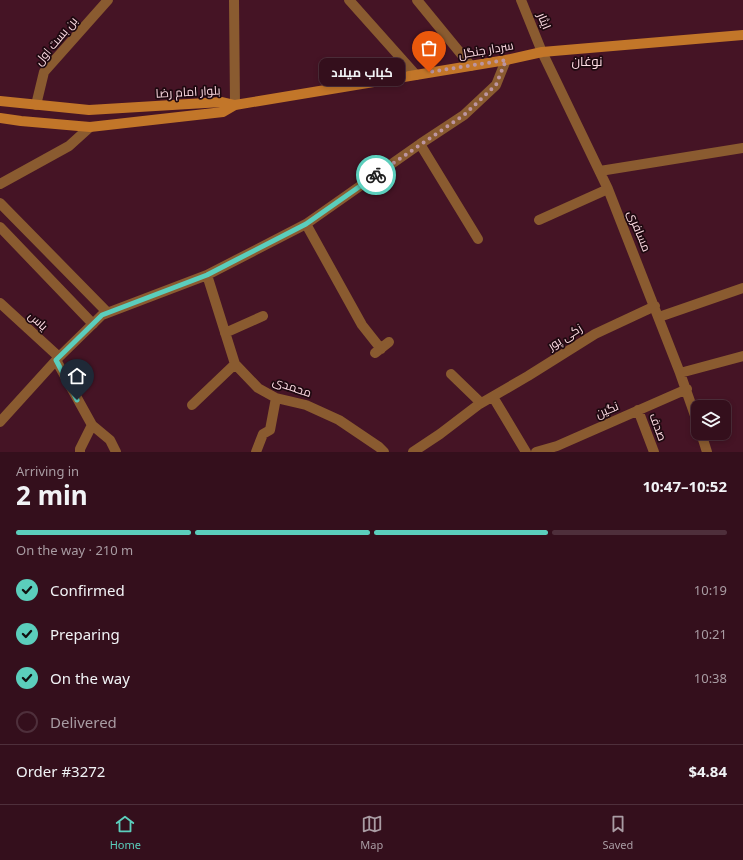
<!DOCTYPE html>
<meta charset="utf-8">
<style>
:root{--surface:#340f1c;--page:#3c1825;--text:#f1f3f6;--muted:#a99ca3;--line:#4e2f3b;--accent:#5bcebc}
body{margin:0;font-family:"Noto Sans",Cairo,sans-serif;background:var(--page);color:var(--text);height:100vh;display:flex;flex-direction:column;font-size:15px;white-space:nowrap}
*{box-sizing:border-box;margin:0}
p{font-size:13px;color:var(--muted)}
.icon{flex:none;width:22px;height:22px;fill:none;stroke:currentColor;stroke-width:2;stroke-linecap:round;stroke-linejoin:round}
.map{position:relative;height:452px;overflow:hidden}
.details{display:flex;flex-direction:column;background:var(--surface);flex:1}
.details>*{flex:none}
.tools{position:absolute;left:691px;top:400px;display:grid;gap:8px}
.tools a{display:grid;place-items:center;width:40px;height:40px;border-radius:8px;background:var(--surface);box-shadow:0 2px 6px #0003,0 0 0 1px var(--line);font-size:20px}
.pin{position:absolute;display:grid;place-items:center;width:34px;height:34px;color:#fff;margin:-41px -17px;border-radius:50% 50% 50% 0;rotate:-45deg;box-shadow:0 0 4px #0007}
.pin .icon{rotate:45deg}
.courier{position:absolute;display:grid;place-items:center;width:40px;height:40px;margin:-20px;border:3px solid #5bcebc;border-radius:50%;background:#fff;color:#222;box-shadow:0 1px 5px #0007}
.bubble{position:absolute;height:28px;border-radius:8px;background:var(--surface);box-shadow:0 2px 6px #0003,0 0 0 1px var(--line);font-size:13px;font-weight:700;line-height:28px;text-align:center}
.head em{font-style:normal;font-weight:700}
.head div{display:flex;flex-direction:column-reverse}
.head{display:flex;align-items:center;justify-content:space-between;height:68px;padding:0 16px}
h1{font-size:26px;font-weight:700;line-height:30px}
.bar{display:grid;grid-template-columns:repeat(4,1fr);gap:6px 4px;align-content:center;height:48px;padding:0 16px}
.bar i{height:5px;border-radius:3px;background:var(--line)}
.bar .on{background:var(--accent)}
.bar p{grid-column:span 4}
.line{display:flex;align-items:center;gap:10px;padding:0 16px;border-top:1px solid var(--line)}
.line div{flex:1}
ol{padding:0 16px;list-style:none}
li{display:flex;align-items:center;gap:12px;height:44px}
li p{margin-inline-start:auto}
li .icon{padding:4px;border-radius:50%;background:var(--accent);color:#111;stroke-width:4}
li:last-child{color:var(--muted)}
li i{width:22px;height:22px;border:2px solid var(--line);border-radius:50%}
.dock{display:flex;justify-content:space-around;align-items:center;height:56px;border-top:1px solid var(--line);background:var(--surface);font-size:11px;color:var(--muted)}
.dock a{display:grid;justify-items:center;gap:2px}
.dock .on{color:var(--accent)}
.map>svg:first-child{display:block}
</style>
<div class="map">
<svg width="743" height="452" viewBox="0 0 743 452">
<rect width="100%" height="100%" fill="#451425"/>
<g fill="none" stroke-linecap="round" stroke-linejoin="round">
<path stroke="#8a5b30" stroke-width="10" d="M234 0 235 105
M349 0 416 75
M417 0 471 66
M521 0 542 52 608 189 680 373 698 424
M36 105 44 72 108 0
M420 144 478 239
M600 171 743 148
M0 184 69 146 90 127
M539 220 608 189
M306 224 362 325 381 349
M207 275 235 364 258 388 276 398 306 405 339 420 379 447 384 452
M0 303 59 357
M659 317 743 288
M225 333 263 316
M375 353 389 342
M56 360 92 425 110 440 116 452
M680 373 743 356
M451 374 481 403
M493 397 526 452
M192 405 235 364
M638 410 654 452
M0 422 59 357 102 315 207 275 306 224 420 144 464 115 496 85 506 60
M701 433 707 452
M80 452V449L92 425
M256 452 263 434 270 430 276 398
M413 452 440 434 478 405 528 376 595 334 655 306
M536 452 557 446 687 389"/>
<path stroke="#8a5b30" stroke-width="10" d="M0 203 107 312
M0 227 93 324"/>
<path stroke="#c27629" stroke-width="10" d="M0 101 89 110 222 102 235 105
M0 118 21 121 90 127 223 112 235 105 506 60 542 52 743 35"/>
</g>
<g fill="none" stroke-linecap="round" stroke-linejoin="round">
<path stroke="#bc95a0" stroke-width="4" stroke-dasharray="0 7.2" d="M376 175 464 115 496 85 506 60 429 72"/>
<path stroke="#5bcebc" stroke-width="5" d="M77 400 56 360 102 315 207 275 236 260 306 224 376 175"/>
</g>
<g text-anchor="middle" stroke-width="3.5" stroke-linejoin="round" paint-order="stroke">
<g font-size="12" fill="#fcdae2" stroke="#1e0910">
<text transform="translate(544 21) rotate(68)" y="4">ایثار</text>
<text transform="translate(56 41) rotate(-50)" y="4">بن بست اول</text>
<text transform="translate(486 50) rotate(-10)" y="4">سردار جنگل</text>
<text transform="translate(188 92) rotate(-3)" y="4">بلوار امام رضا</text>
<text transform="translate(639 231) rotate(68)" y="4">مسافری</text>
<text transform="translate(38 321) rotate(43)" y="4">یاس</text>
<text transform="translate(565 337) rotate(-32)" y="4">زکی پور</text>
<text transform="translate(292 387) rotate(19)" y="4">محمدی</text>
<text transform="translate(607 410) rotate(-23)" y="4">نگین</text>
<text transform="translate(658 427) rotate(70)" y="4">صدف</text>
</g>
<g font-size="13" fill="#fcdae2" stroke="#1e0910">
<text x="587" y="66">نوغان</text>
</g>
</g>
</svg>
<div class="tools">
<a><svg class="icon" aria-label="layers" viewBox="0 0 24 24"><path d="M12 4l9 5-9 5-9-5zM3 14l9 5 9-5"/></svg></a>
</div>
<div class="pin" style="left:429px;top:72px;background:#ea580c"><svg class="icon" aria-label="bag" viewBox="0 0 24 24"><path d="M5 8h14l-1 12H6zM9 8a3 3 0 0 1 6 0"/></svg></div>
<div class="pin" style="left:77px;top:400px;background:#1f2937"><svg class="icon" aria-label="home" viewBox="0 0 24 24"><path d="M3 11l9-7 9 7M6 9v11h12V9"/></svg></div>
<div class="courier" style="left:376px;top:175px"><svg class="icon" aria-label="bike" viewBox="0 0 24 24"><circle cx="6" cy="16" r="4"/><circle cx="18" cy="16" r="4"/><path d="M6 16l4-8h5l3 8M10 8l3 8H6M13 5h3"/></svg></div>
<div class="bubble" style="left:319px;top:58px;width:86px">کباب میلاد</div>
</div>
<section class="details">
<div class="head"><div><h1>2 min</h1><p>Arriving in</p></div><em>10:47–10:52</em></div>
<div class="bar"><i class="on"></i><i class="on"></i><i class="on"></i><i></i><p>On the way · 210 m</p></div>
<ol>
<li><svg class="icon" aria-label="check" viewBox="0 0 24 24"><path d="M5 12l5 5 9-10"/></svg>Confirmed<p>10:19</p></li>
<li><svg class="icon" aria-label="check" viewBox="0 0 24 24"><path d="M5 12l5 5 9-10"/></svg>Preparing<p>10:21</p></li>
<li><svg class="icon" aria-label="check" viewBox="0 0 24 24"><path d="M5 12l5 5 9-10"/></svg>On the way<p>10:38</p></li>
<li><i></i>Delivered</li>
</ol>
<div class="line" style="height:52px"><div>Order #3272</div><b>$4.84</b></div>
</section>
<nav class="dock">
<a class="on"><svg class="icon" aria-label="home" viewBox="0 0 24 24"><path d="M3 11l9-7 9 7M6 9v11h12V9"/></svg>Home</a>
<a><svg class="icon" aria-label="map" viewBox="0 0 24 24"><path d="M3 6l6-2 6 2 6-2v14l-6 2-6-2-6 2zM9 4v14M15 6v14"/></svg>Map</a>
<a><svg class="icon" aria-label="saved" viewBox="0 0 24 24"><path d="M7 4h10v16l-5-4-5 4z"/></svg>Saved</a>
</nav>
